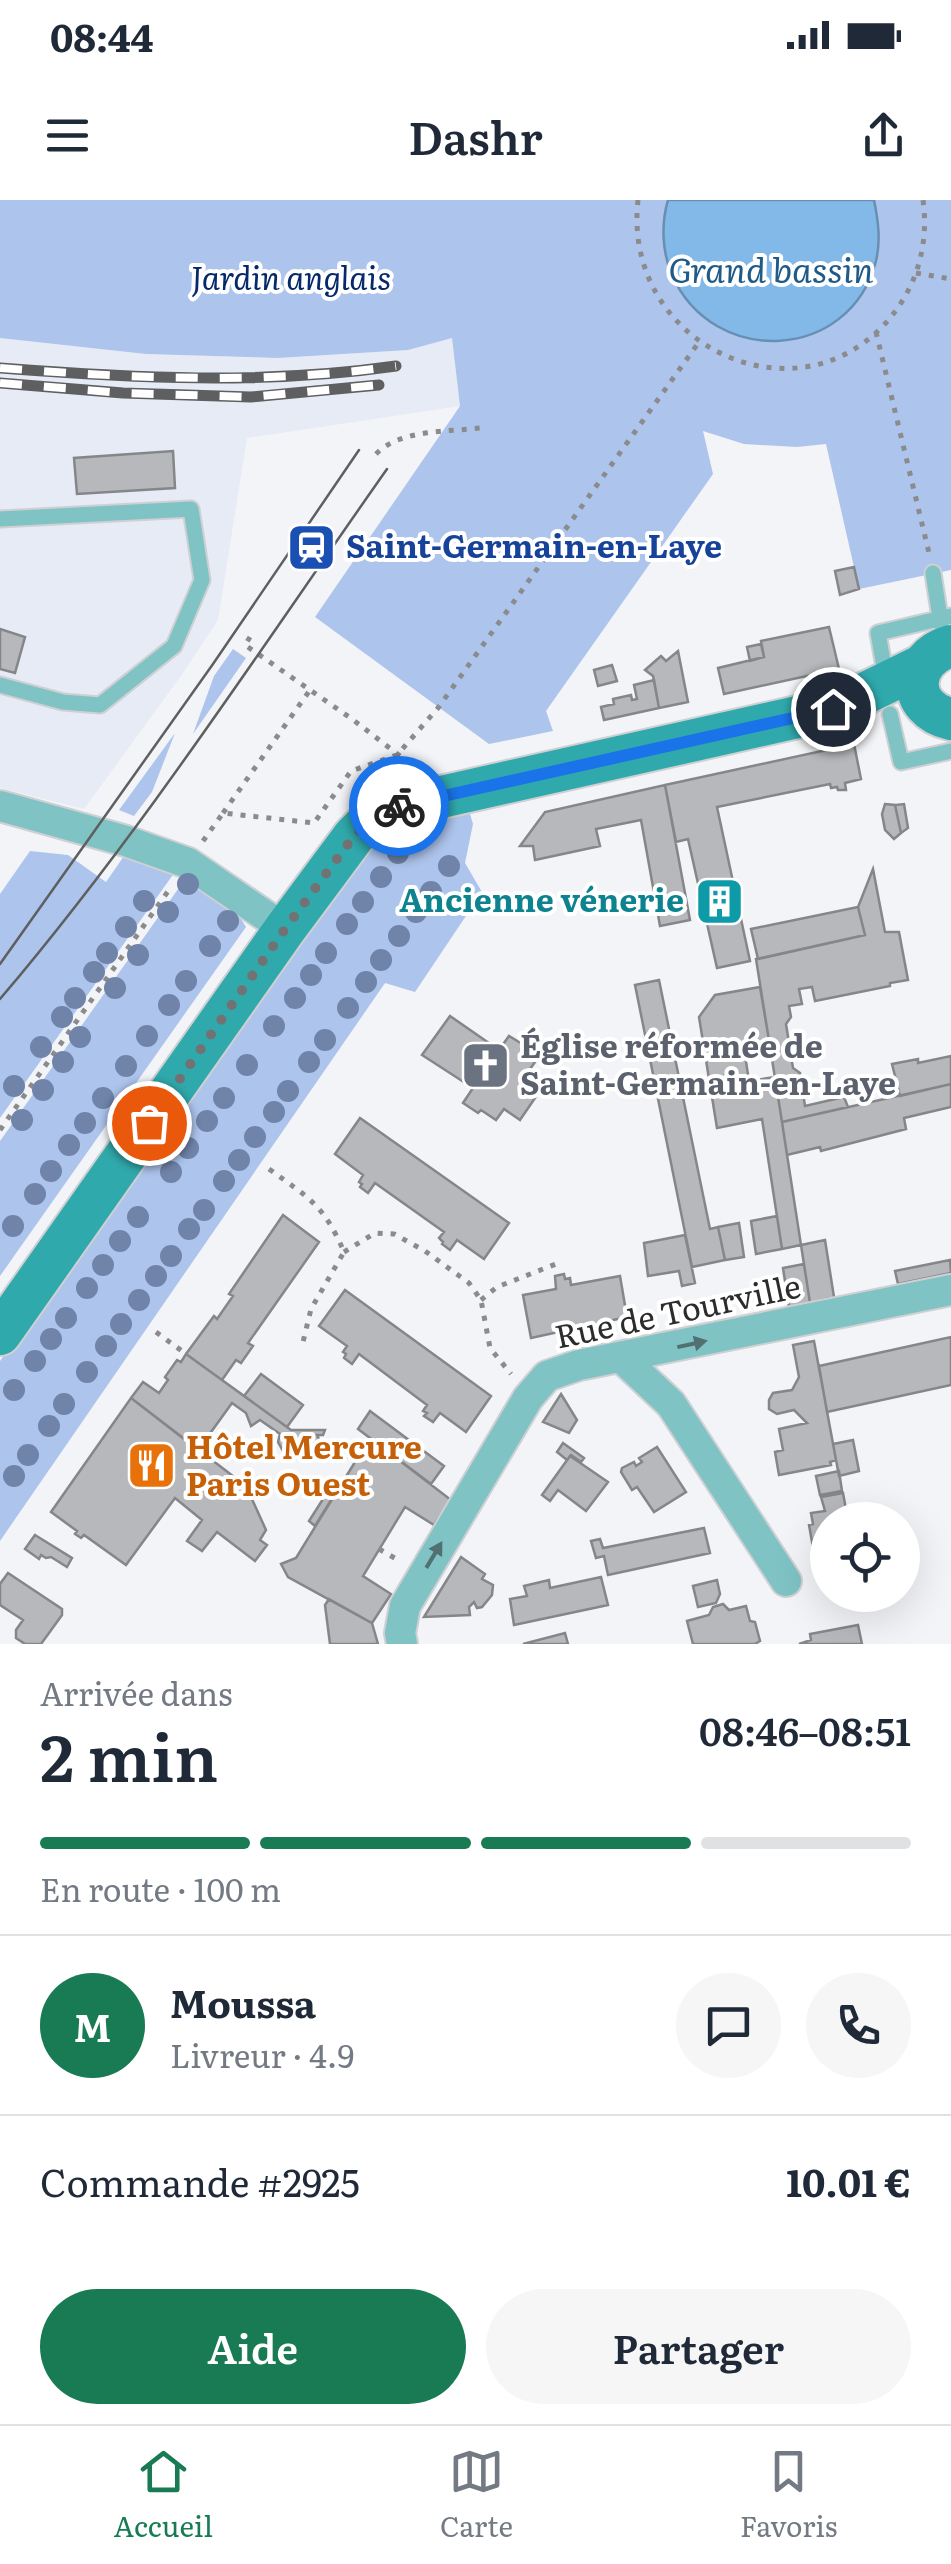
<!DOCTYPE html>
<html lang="fr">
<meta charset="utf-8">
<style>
:root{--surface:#fff;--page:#f6f6f7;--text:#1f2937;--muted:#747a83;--line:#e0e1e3;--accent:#187b54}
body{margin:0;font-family:Literata,serif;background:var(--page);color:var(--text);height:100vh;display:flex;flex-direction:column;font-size:38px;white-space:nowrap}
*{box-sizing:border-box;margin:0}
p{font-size:32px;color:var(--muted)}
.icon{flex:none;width:55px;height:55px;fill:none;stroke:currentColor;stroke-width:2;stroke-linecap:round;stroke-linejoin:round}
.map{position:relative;height:1444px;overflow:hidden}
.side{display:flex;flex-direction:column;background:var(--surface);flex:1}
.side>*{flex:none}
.controls{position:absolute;left:810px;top:1302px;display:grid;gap:20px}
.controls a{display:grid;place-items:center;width:110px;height:110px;border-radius:50%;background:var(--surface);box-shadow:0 10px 40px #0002;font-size:50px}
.pin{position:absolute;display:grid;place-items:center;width:85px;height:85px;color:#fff;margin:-42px;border:5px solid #fff;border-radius:50%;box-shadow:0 2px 10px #0007}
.courier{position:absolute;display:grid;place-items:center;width:100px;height:100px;margin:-50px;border:8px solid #1a73e8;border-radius:50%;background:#fff;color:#222;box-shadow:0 2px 12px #0007}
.head em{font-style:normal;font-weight:600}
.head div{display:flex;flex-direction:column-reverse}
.head{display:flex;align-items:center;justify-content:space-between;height:170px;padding:0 40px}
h1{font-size:65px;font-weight:600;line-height:75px}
.bar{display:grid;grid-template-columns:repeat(4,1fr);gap:15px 10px;align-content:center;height:120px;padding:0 40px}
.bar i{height:12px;border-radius:8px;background:var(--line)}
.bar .current{background:var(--accent)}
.bar p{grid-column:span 4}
.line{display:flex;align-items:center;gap:25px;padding:0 40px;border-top:2px solid var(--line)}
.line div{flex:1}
.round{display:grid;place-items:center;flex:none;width:105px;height:105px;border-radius:52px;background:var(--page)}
.cta{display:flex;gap:20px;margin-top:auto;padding:20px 40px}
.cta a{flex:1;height:115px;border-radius:60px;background:var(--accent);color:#fff;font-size:40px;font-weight:600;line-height:115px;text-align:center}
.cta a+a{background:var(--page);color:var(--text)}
.status{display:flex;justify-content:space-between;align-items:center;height:70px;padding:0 50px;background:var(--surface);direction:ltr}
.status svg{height:28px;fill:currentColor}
header{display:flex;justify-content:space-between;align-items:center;height:130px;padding:0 40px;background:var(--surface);font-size:45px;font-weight:600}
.tabs{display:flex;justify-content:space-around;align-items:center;height:140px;border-top:2px solid var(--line);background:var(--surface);font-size:28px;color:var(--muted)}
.tabs a{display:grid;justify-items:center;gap:5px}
.tabs .current{color:var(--accent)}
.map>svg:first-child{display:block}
</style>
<div class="status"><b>08:44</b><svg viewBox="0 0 49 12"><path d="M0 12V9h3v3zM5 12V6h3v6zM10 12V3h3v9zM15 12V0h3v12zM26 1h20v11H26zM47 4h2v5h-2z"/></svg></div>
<header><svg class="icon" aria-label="menu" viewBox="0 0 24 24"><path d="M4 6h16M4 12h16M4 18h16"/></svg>Dashr<svg class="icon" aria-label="share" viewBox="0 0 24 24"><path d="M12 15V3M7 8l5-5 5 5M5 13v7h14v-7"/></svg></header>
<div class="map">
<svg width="951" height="1444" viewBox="0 0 951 1444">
<rect width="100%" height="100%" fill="#f3f4f7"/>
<path fill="#e6ebf5" d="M452 137 460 206 247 238 218 420 183 473 84 609 0 588V138L146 154 278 158 408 150Z"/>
<path fill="#adc4ec" d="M0 0H951V370L859 389 826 244 797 247 744 244 703 231 713 274 546 511 553 531 489 544 315 417 460 206 452 138 408 150 278 158 146 154 0 138Z
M233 449 246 458 193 534 214 476Z
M175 533 152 592 134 616 119 610Z
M467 604 473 624 465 663 482 692 415 792 385 783 0 1341V1161L384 627Z
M30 651 68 655 106 682 124 656 177 669 0 918V694Z
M188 675 238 714 246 727 0 1076V941Z"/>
<path fill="#82b9e9" stroke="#688fb1" stroke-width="2.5" d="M668 0H874C878 20 881 40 876 61 850 162 713 168 672 75 662 52 661 24 668 0Z"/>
<path fill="#b7b8bb" stroke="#858689" stroke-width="2.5" d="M173 251 175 288 77 294 74 258Z
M854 367 859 389 840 395 835 371Z
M829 427 839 469 724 494 718 468 764 457 761 441Z
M0 429 25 437 15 473 0 469Z
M761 444 764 457 750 461 747 447Z
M678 451 688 502 659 508 653 476 645 470 661 456 666 461Z
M612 465 617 481 598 486 594 470Z
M654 480 659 508 604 520 601 507 614 504 613 499 631 495 632 500 637 499 634 485Z
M854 544 861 579 845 583 846 590H838L837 587 831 588 830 584 717 607 750 761 717 768 688 639 676 642 665 585Z
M665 585 690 720 660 726 641 620 596 629 600 646 535 660 533 646H520L545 612Z
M885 604 895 605 901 633 894 639 885 630 882 614Z
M904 604 908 628 901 633 895 605Z
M873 669 885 732H899L908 780 890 783V786L815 801 812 787 799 789 802 804 789 806 791 817 786 824 793 868 800 873 805 906 844 897 848 907 782 922 756 759 865 735 858 707Z
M858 707 865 735 758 759 751 729Z
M659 780 710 1029 718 1027 725 1060 692 1067 635 785Z
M760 787 771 852 745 855 749 881 775 877 801 1045 782 1049 762 919 717 928 699 817 715 795Z
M450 816 499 850 509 836 524 845 521 849 537 859 528 872 546 882 520 920 504 909 496 920 481 910 478 913 463 903 473 888 422 855Z
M951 856V884L900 896 892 864 918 859V863Z
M951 884V907L904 918 906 929 821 951 820 947 787 955 782 922Z
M360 918 509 1023 484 1059 457 1040 450 1050 442 1044 443 1042 439 1038 444 1032 375 983 368 993 360 987 362 984 359 982 363 975 335 954Z
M283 1015 319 1042 248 1143 253 1146 241 1163 236 1160 222 1180 186 1154 214 1116 217 1119 233 1096 229 1094Z
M777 1016 782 1049 756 1054 751 1021Z
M739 1023 744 1057 725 1060 718 1027Z
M685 1035 695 1083 682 1086 679 1071 648 1076 644 1043Z
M825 1040 834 1097 810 1103 801 1045Z
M950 1060 951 1073 898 1084 895 1071Z
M804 1064 810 1103 789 1107 783 1068Z
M564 1074 565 1079 570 1078 571 1085 620 1076 627 1117 531 1138 523 1095 556 1089 555 1076Z
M345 1090 491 1196 466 1232 440 1213 433 1222 424 1216 427 1213 423 1211 427 1205 359 1154 352 1164 344 1158 346 1154 343 1152 347 1146 319 1126Z
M951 1137V1185L827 1212 819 1166Z
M814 1141 836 1260 830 1262 831 1265 779 1275 775 1252 783 1250 779 1229 807 1223 794 1210 777 1214 769 1209V1200L773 1193 792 1190 799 1177 793 1145Z
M186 1154 291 1230H325L323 1235H317L319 1239 314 1246 320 1250 341 1247 360 1255 370 1238 451 1300 434 1325 405 1307 363 1376 391 1394 372 1423 288 1377 281 1364 296 1358 355 1262 343 1254 327 1258 301 1249 294 1255 283 1251 278 1242 280 1234 260 1220 251 1226 246 1213 232 1203 206 1239 201 1236 193 1246 131 1198 143 1182 159 1193 168 1180 165 1177 177 1160 181 1162Z
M261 1174 303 1205 287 1227 244 1196Z
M561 1194 577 1220 569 1233 543 1222Z
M131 1198 246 1286 266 1330 260 1340 267 1345 255 1361 217 1332 202 1351 187 1341 202 1320 175 1298 126 1365 84 1335 81 1338 75 1334 77 1331 51 1312Z
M370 1211 444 1266 431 1284 358 1229Z
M853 1240 859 1271 839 1276 833 1244Z
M563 1243 584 1258 581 1262 571 1255 567 1260 557 1252Z
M657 1247 686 1292 654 1312 637 1287 632 1290 621 1272 622 1268 634 1262 636 1266 642 1262 639 1258Z
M570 1256 608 1282 586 1311 558 1290 550 1301 542 1295Z
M839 1271 842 1291 820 1295 816 1276Z
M330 1288 336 1292 315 1326 309 1321Z
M843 1293 848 1320H828V1356L815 1359 809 1325 813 1324 811 1313 825 1311 821 1297Z
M704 1328 710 1353 608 1375 604 1356 596 1358 591 1341 600 1339 603 1348Z
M35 1335 72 1358 67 1367 51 1357 46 1358 41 1355 39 1359 25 1349Z
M461 1357 485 1374 482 1379 493 1385 492 1395 482 1407 477 1408 474 1402 469 1407 470 1415 424 1417Z
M8 1373 62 1409V1415L41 1444H25L16 1438V1430L23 1420 0 1405V1384Z
M601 1377 608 1405 514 1425 510 1399 527 1396 524 1386 549 1380 550 1388Z
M717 1380 720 1394 716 1403 698 1407 693 1386Z
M329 1399 372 1423 378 1444H330L325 1405Z
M723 1404 729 1410 746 1406 750 1421 755 1422 760 1441 755 1444H693L687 1421 709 1415 713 1407Z
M858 1425 862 1444H799L811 1440 810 1434Z
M565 1433 568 1444H523Z"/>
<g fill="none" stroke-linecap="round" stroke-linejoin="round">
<defs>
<path id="lane" d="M0 319 191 309 202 380 174 446 100 505 63 502 0 485
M933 373 941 424
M886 478 878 433 951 416
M890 514 901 562 951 551"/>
<path id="street" d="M0 606 126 641 188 663 285 729
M622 1158 671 1204 786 1381
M402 1444 400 1433 405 1406 528 1198 547 1176 579 1165 951 1090"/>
<path id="secondary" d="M951 446C907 459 906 509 951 519
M0 1134 285 729 354 636 369 621 388 609 833 509 923 465"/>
</defs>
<use href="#lane" stroke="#cfd0d3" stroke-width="19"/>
<use href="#street" stroke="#cfd0d3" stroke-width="34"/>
<use href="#secondary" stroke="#cfd0d3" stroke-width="46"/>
<path stroke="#8b8b8d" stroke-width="5" stroke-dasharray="5 8" stroke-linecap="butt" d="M638 0C621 154 816 233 901 103 921 72 928 36 923 0
M916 73 951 79
M876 132 929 353
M376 254C400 229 448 232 480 228
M250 437 245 445 352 519 413 566
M223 613 310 490
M203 641 223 613 314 623 351 571 397 555 438 508 699 142
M0 930 171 687
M269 969C309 998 324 1005 344 1052L311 1109 303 1142
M344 1052 375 1033 394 1034 425 1051 469 1083 481 1100 490 1148 511 1174
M481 1100 497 1087 561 1062
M156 1132 186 1154
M379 1349 398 1360"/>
<use href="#lane" stroke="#7fc3c4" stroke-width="15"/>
<use href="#street" stroke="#7fc3c4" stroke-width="30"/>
<use href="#secondary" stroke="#30a9ac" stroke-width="42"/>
<path stroke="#5e5f60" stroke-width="2.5" d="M0 764 213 464 359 250
M0 799C142 632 261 448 387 269"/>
<defs>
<path id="rail" d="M0 168C133 178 263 185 396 166
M0 183 123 193 251 197 379 185"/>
</defs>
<use href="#rail" stroke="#5e5f60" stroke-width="11"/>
<use href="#rail" stroke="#fff" stroke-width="8" stroke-dasharray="22" stroke-linecap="butt"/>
</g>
<g fill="#7084aa">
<circle cx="398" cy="653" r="11"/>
<circle cx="449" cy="666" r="11"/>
<circle cx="381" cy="677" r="11"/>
<circle cx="188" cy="684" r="11"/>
<circle cx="431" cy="692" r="11"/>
<circle cx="144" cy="701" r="11"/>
<circle cx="363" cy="702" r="11"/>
<circle cx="168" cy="712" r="11"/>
<circle cx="416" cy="712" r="11"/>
<circle cx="228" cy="721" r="11"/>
<circle cx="347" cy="724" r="11"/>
<circle cx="126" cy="727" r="11"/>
<circle cx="399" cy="736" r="11"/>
<circle cx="210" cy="746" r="11"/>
<circle cx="107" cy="753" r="11"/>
<circle cx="326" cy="753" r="11"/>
<circle cx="138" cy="755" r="11"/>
<circle cx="381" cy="760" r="11"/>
<circle cx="94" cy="772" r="11"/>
<circle cx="311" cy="775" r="11"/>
<circle cx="186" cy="781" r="11"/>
<circle cx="366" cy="782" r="11"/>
<circle cx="115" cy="788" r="11"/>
<circle cx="75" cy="798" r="11"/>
<circle cx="295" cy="798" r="11"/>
<circle cx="169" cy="805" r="11"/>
<circle cx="348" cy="808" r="11"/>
<circle cx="62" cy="817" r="11"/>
<circle cx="274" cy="826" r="11"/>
<circle cx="147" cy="836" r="11"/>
<circle cx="80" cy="837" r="11"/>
<circle cx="325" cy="840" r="11"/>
<circle cx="41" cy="847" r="11"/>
<circle cx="63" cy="862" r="11"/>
<circle cx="309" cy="862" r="11"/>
<circle cx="247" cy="865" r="11"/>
<circle cx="126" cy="866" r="11"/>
<circle cx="14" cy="886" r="11"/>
<circle cx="43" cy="890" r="11"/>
<circle cx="288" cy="891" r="11"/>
<circle cx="103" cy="898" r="11"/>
<circle cx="224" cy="898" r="11"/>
<circle cx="274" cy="912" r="11"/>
<circle cx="22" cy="920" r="11"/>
<circle cx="207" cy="921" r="11"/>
<circle cx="85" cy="923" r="11"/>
<circle cx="255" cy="937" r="11"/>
<circle cx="69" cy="945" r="11"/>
<circle cx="188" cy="948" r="11"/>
<circle cx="239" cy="960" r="11"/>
<circle cx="51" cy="971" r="11"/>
<circle cx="171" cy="972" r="11"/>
<circle cx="224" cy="981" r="11"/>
<circle cx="35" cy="994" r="11"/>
<circle cx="204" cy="1010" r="11"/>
<circle cx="138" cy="1017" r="11"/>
<circle cx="13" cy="1026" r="11"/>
<circle cx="189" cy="1029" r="11"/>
<circle cx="120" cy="1041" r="11"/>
<circle cx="171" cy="1056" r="11"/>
<circle cx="103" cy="1065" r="11"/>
<circle cx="156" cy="1076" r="11"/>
<circle cx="87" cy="1088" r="11"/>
<circle cx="139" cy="1100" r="11"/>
<circle cx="66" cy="1118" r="11"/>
<circle cx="121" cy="1124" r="11"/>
<circle cx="51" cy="1139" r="11"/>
<circle cx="106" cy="1146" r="11"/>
<circle cx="35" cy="1161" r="11"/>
<circle cx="87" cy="1172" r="11"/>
<circle cx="14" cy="1190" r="11"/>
<circle cx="64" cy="1204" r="11"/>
<circle cx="49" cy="1226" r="11"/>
<circle cx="28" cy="1255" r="11"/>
<circle cx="14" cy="1276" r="11"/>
</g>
<defs><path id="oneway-solid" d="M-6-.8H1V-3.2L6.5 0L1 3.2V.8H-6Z" transform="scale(2.5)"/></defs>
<g fill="#517071">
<use href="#oneway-solid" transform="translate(692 1144) rotate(-12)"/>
<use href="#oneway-solid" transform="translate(434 1355) rotate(-59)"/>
</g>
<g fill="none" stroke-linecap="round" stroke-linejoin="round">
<path stroke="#727274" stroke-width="10" stroke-dasharray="0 18" d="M149 923 285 729 354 636 369 621 388 609 399 606"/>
<path stroke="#1a73e8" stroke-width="12" d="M399 606 833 509"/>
</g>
<defs>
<symbol id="station-square" viewBox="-11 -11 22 22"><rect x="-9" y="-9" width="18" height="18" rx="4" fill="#1a4fb4" stroke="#fff"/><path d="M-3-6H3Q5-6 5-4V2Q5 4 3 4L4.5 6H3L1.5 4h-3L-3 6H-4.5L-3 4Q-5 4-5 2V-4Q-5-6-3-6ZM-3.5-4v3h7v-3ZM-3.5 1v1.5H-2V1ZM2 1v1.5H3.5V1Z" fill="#fff"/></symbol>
<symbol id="building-square" viewBox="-11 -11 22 22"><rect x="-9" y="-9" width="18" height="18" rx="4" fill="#0f9aa8" stroke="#fff"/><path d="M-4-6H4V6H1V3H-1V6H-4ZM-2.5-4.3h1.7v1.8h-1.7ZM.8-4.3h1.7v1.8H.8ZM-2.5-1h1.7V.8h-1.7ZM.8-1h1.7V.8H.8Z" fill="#fff"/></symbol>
<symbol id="church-square" viewBox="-11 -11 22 22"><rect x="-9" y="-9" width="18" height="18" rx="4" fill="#6b7280" stroke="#fff"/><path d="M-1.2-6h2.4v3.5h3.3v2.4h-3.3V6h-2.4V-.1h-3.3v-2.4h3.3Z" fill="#fff"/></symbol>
<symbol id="restaurant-square" viewBox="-11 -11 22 22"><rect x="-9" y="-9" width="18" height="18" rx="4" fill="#e8710a" stroke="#fff"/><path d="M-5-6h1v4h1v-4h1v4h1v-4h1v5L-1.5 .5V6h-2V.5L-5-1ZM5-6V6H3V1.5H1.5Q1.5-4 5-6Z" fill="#fff"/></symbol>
</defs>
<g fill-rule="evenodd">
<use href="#station-square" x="284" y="320" width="55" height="55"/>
<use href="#building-square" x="692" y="674" width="55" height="55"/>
<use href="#church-square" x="458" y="838" width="55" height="55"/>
<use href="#restaurant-square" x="124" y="1238" width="55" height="55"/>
</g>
<g text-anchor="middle" stroke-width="8" stroke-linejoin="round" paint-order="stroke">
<g font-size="32" font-style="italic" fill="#05296b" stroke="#fff">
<text x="291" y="90">Jardin anglais</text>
</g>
<g font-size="32" font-weight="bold" fill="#164399" stroke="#fff" text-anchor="start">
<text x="346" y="358">Saint-Germain-en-Laye</text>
</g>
<g font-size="32" font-weight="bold" fill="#0d838f" stroke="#fff" text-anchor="end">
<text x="684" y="712">Ancienne vénerie</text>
</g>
<g font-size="32" font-weight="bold" fill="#5b616d" stroke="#fff" text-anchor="start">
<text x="520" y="858">Église réformée de<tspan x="520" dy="37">Saint-Germain-en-Laye</tspan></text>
</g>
<g font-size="32" fill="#2c2c2d" stroke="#fff">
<text transform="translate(678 1112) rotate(-12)" y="11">Rue de Tourville</text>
</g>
<g font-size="32" font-weight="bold" fill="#c56008" stroke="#fff" text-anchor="start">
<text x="186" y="1259">Hôtel Mercure<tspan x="186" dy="37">Paris Ouest</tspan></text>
</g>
<g font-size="35" font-style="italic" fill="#1f5a89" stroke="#fff">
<text x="771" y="83">Grand bassin</text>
</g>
</g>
</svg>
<div class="controls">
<a><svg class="icon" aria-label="locate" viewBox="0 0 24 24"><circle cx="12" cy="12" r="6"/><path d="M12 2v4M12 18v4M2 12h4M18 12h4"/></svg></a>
</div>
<div class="pin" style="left:149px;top:923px;background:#ea580c"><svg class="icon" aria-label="bag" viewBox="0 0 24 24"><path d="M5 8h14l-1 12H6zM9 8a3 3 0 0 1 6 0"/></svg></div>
<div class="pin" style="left:833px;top:509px;background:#1f2937"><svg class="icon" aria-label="home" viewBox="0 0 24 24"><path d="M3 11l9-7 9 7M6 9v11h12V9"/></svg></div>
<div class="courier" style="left:399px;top:606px"><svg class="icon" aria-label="bike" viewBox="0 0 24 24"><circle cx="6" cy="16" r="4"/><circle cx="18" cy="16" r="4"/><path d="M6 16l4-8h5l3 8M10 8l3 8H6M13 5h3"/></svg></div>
</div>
<section class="side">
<div class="head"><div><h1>2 min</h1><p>Arrivée dans</p></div><em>08:46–08:51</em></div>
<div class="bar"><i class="current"></i><i class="current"></i><i class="current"></i><i></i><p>En route · 100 m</p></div>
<div class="line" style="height:180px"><b class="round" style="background:var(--accent);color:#fff">M</b><div><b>Moussa</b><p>Livreur · 4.9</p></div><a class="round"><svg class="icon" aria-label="chat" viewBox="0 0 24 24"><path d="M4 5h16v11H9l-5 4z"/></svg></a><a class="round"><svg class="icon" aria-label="phone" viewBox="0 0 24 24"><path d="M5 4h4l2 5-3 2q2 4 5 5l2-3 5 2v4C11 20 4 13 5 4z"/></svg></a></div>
<div class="line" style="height:130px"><div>Commande #2925</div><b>10.01 €</b></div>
<div class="cta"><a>Aide</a><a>Partager</a></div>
</section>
<nav class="tabs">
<a class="current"><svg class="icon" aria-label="home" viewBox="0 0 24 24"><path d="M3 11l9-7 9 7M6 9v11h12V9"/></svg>Accueil</a>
<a><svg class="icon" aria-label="map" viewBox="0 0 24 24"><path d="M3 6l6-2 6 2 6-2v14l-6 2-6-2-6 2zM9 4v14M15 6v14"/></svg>Carte</a>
<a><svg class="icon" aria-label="saved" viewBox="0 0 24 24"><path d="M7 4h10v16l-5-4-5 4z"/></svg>Favoris</a>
</nav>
